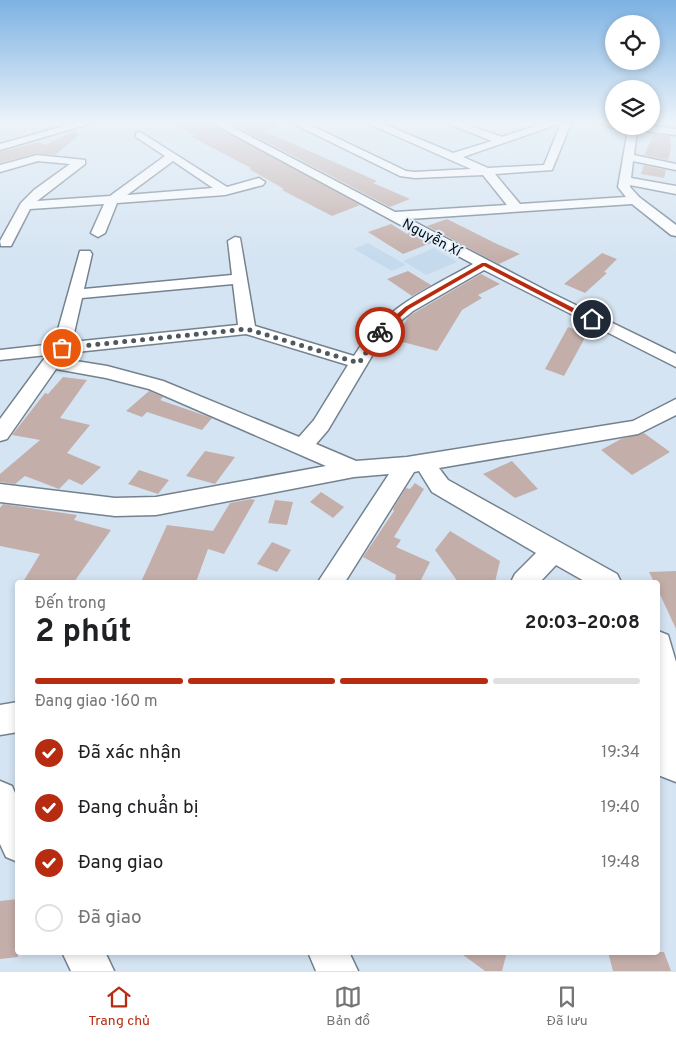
<!DOCTYPE html>
<html lang="vi">
<meta charset="utf-8">
<style>
:root{--surface:#fff;--page:#f2f2f2;--text:#202124;--muted:#757577;--line:#e0e0e0;--accent:#b72b11}
body{margin:0;font-family:Overpass,sans-serif;background:var(--page);color:var(--text);height:100vh;display:flex;flex-direction:column;font-size:19px;white-space:nowrap}
*{box-sizing:border-box;margin:0}
p{font-size:16px;color:var(--muted)}
.icon{flex:none;width:28px;height:28px;fill:none;stroke:currentColor;stroke-width:2;stroke-linecap:round;stroke-linejoin:round}
.map{position:relative;flex:1;overflow:hidden}
.panel{position:absolute;left:15px;top:580px;width:645px;height:375px;display:flex;flex-direction:column;background:var(--surface);border-radius:5px;box-shadow:0 2px 8px #0003}
.panel>*{flex:none}
.controls{position:absolute;left:605px;top:15px;display:grid;gap:10px}
.controls a{display:grid;place-items:center;width:55px;height:55px;border-radius:50%;background:var(--surface);box-shadow:0 2px 8px #0003;font-size:25px}
.pin{position:absolute;display:grid;place-items:center;width:42px;height:42px;color:#fff;margin:-21px;border:2px solid #fff;border-radius:50%;box-shadow:0 1px 5px #0007}
.courier{position:absolute;display:grid;place-items:center;width:50px;height:50px;margin:-25px;border:4px solid #b72b11;border-radius:50%;background:#fff;color:#222;box-shadow:0 1px 6px #0007}
.overview em{font-style:normal;font-weight:700}
.overview div{display:flex;flex-direction:column-reverse}
.overview{display:flex;align-items:center;justify-content:space-between;height:85px;padding:0 20px}
h1{font-size:32px;font-weight:700;line-height:38px}
.bar{display:grid;grid-template-columns:repeat(4,1fr);gap:8px 5px;align-content:center;height:60px;padding:0 20px}
.bar i{height:6px;border-radius:4px;background:var(--line)}
.bar .on{background:var(--accent)}
.bar p{grid-column:span 4}
ol{padding:0 20px;list-style:none}
li{display:flex;align-items:center;gap:15px;height:55px}
li p{margin-inline-start:auto}
li .icon{padding:5px;border-radius:50%;background:var(--accent);color:#fff;stroke-width:4}
li:last-child{color:var(--muted)}
li i{width:28px;height:28px;border:2px solid var(--line);border-radius:50%}
.dock{display:flex;justify-content:space-around;align-items:center;height:70px;border-top:1px solid var(--line);background:var(--surface);font-size:14px;color:var(--muted)}
.dock a{display:grid;justify-items:center;gap:2px}
.dock .on{color:var(--accent)}
.map>svg:first-child{display:block}
</style>
<div class="map">
<svg width="676" height="971" viewBox="0 0 676 971">
<rect width="100%" height="100%" fill="#d5e4f2"/>
<path fill="#c5daed" d="M368 243 406 265 392 271 354 249Z
M434 248 457 262 426 275 403 261Z"/>
<path fill="#c4aeaa" d="M173 123H210L360 205 332 216 282 190 284 189 249 169 251 168 190 136 195 135Z
M230 123H277L278 127 264 131 377 181 373 183 410 199 390 207Z
M74 130 79 135 55 155 37 153 0 163V152L38 142 46 145Z
M654 134 670 136 671 149 668 160 644 155Z
M644 165 666 170 664 178 641 174Z
M447 219 497 244 520 254 499 264 427 226Z
M391 224 407 234 410 232 431 243 403 254 368 232Z
M602 253 617 259 604 272 607 273 585 293 564 284Z
M408 271 431 285 412 296 387 279Z
M481 274 500 284 478 295 482 298 462 310 437 351 395 340 408 317 414 313Z
M568 327 587 334 564 376 545 369Z
M63 377 87 380 60 418 90 425 67 453 101 467 82 485 69 479 59 489 25 476 15 484 0 482V474L40 440 12 435 45 393 48 394Z
M149 391 163 397 160 400 212 418 202 430 147 412 142 417 126 411Z
M644 433 670 452 632 475 601 450 621 439Z
M205 451 235 457 215 484 186 476Z
M512 461 538 489 515 498 483 474Z
M139 470 169 480 158 494 128 484Z
M415 483 424 489 394 537 401 540 396 547 430 562 420 582H395L396 575 363 557 394 511 393 509 406 488 410 489Z
M321 492 344 507 333 518 310 502Z
M251 499 255 500 224 554 208 549 196 582H141L167 525 213 531 230 503Z
M275 500 293 502 287 525 268 523Z
M3 504 77 515 74 520 111 530 74 582H23L40 554 0 546V508Z
M450 531 500 561 495 582H458L435 550Z
M272 542 291 550 277 572 257 564Z
M676 571V629L658 590V582H654L649 572Z
M18 899V957L0 959V901Z
M459 952H507L502 971H485Z
M608 952H664L671 971H613Z"/>
<g fill="none" stroke-linecap="round" stroke-linejoin="round">
<defs>
<path id="minor" d="M75 123H92L0 150V144Z
M212 123H225L395 212 507 205 483 175 415 178 400 176 292 123H306L406 171 415 172 471 169 367 123H381L453 153 492 141 447 123H462L502 137 545 123H561L463 157 488 168 544 165 561 123H571L552 170 495 174 520 204 626 197 618 187 628 129 624 126H651L676 129V135L637 130 634 155 676 164V170L633 161 631 178 676 186V194L630 185V187L639 197 676 225V236L671 235 632 204 409 219 547 291 676 354V367L484 270 413 311 393 327 376 349 328 430 316 444 356 461 407 457 633 421 676 399V415L638 434 439 468 448 480 617 574 621 582H586L556 565 540 582H511L515 574 536 553 432 492 419 471 414 472 345 582H318L389 474 354 477 156 515 115 516 0 502V484L115 498 156 497 326 466 149 389 106 378 56 369 7 439 0 441V419L47 355 0 360V350L54 344 80 251H90L92 254 84 289 232 275 228 241 235 237 240 238 255 326 354 356C384 307 425 291 473 264ZM233 284 238 325 72 342 82 298ZM246 334 348 365 314 420 299 437 163 381 107 366 63 359 67 353Z
M598 123H614V126H618L614 128Z
M140 132 227 187 259 178 265 182 263 185 225 195 117 203 105 233 98 237 91 233 104 204 30 209 11 246H1L0 241 21 203 34 190 70 164 38 161 0 172V165L37 155 85 160V164L37 201 110 196 165 156 136 137V133ZM173 161 213 188 127 195Z
M658 631 668 635 676 662V782L658 775V743L660 744 658 726Z
M18 702V732L0 735V705Z
M0 781 12 786 18 800V862L6 857 0 844Z
M62 952H105L114 971H71Z
M308 952H349L358 971H316Z"/>
</defs>
<use href="#minor" stroke="#74828f" stroke-width="3"/>
<use href="#minor" fill="#fff" fill-rule="evenodd"/>
</g>
<linearGradient id="sky" x2="0" y2="1"><stop stop-color="#7db2e3"/><stop offset="0.47" stop-color="#ecf3f9"/><stop offset="1" stop-color="#ecf3f9" stop-opacity="0"/></linearGradient>
<rect width="676" height="259" fill="url(#sky)"/>
<path fill="#b72b11" d="M482 263H486L595 319 589 321 484 266 409 309 383 333 377 332 405 307Z"/>
<g fill="none" stroke-linecap="round" stroke-linejoin="round">
<path stroke="#4f585f" stroke-width="5" stroke-dasharray="0 9" d="M62 348 247 329 359 363 380 332"/>
</g>
<g text-anchor="middle" stroke-width="4" stroke-linejoin="round" paint-order="stroke">
<g font-size="14" fill="#070c10" stroke="#e4f1fc">
<text transform="translate(432 237) rotate(28)" y="5">Nguyễn Xí</text>
</g>
</g>
</svg>
<div class="controls">
<a><svg class="icon" aria-label="locate" viewBox="0 0 24 24"><circle cx="12" cy="12" r="6"/><path d="M12 2v4M12 18v4M2 12h4M18 12h4"/></svg></a>
<a><svg class="icon" aria-label="layers" viewBox="0 0 24 24"><path d="M12 4l9 5-9 5-9-5zM3 14l9 5 9-5"/></svg></a>
</div>
<div class="pin" style="left:62px;top:348px;background:#ea580c"><svg class="icon" aria-label="bag" viewBox="0 0 24 24"><path d="M5 8h14l-1 12H6zM9 8a3 3 0 0 1 6 0"/></svg></div>
<div class="pin" style="left:592px;top:319px;background:#1f2937"><svg class="icon" aria-label="home" viewBox="0 0 24 24"><path d="M3 11l9-7 9 7M6 9v11h12V9"/></svg></div>
<div class="courier" style="left:380px;top:332px"><svg class="icon" aria-label="bike" viewBox="0 0 24 24"><circle cx="6" cy="16" r="4"/><circle cx="18" cy="16" r="4"/><path d="M6 16l4-8h5l3 8M10 8l3 8H6M13 5h3"/></svg></div>
<section class="panel">
<div class="overview"><div><h1>2 phút</h1><p>Đến trong</p></div><em>20:03–20:08</em></div>
<div class="bar"><i class="on"></i><i class="on"></i><i class="on"></i><i></i><p>Đang giao · 160 m</p></div>
<ol>
<li><svg class="icon" aria-label="check" viewBox="0 0 24 24"><path d="M5 12l5 5 9-10"/></svg>Đã xác nhận<p>19:34</p></li>
<li><svg class="icon" aria-label="check" viewBox="0 0 24 24"><path d="M5 12l5 5 9-10"/></svg>Đang chuẩn bị<p>19:40</p></li>
<li><svg class="icon" aria-label="check" viewBox="0 0 24 24"><path d="M5 12l5 5 9-10"/></svg>Đang giao<p>19:48</p></li>
<li><i></i>Đã giao</li>
</ol>
</section>
</div>
<nav class="dock">
<a class="on"><svg class="icon" aria-label="home" viewBox="0 0 24 24"><path d="M3 11l9-7 9 7M6 9v11h12V9"/></svg>Trang chủ</a>
<a><svg class="icon" aria-label="map" viewBox="0 0 24 24"><path d="M3 6l6-2 6 2 6-2v14l-6 2-6-2-6 2zM9 4v14M15 6v14"/></svg>Bản đồ</a>
<a><svg class="icon" aria-label="saved" viewBox="0 0 24 24"><path d="M7 4h10v16l-5-4-5 4z"/></svg>Đã lưu</a>
</nav>
